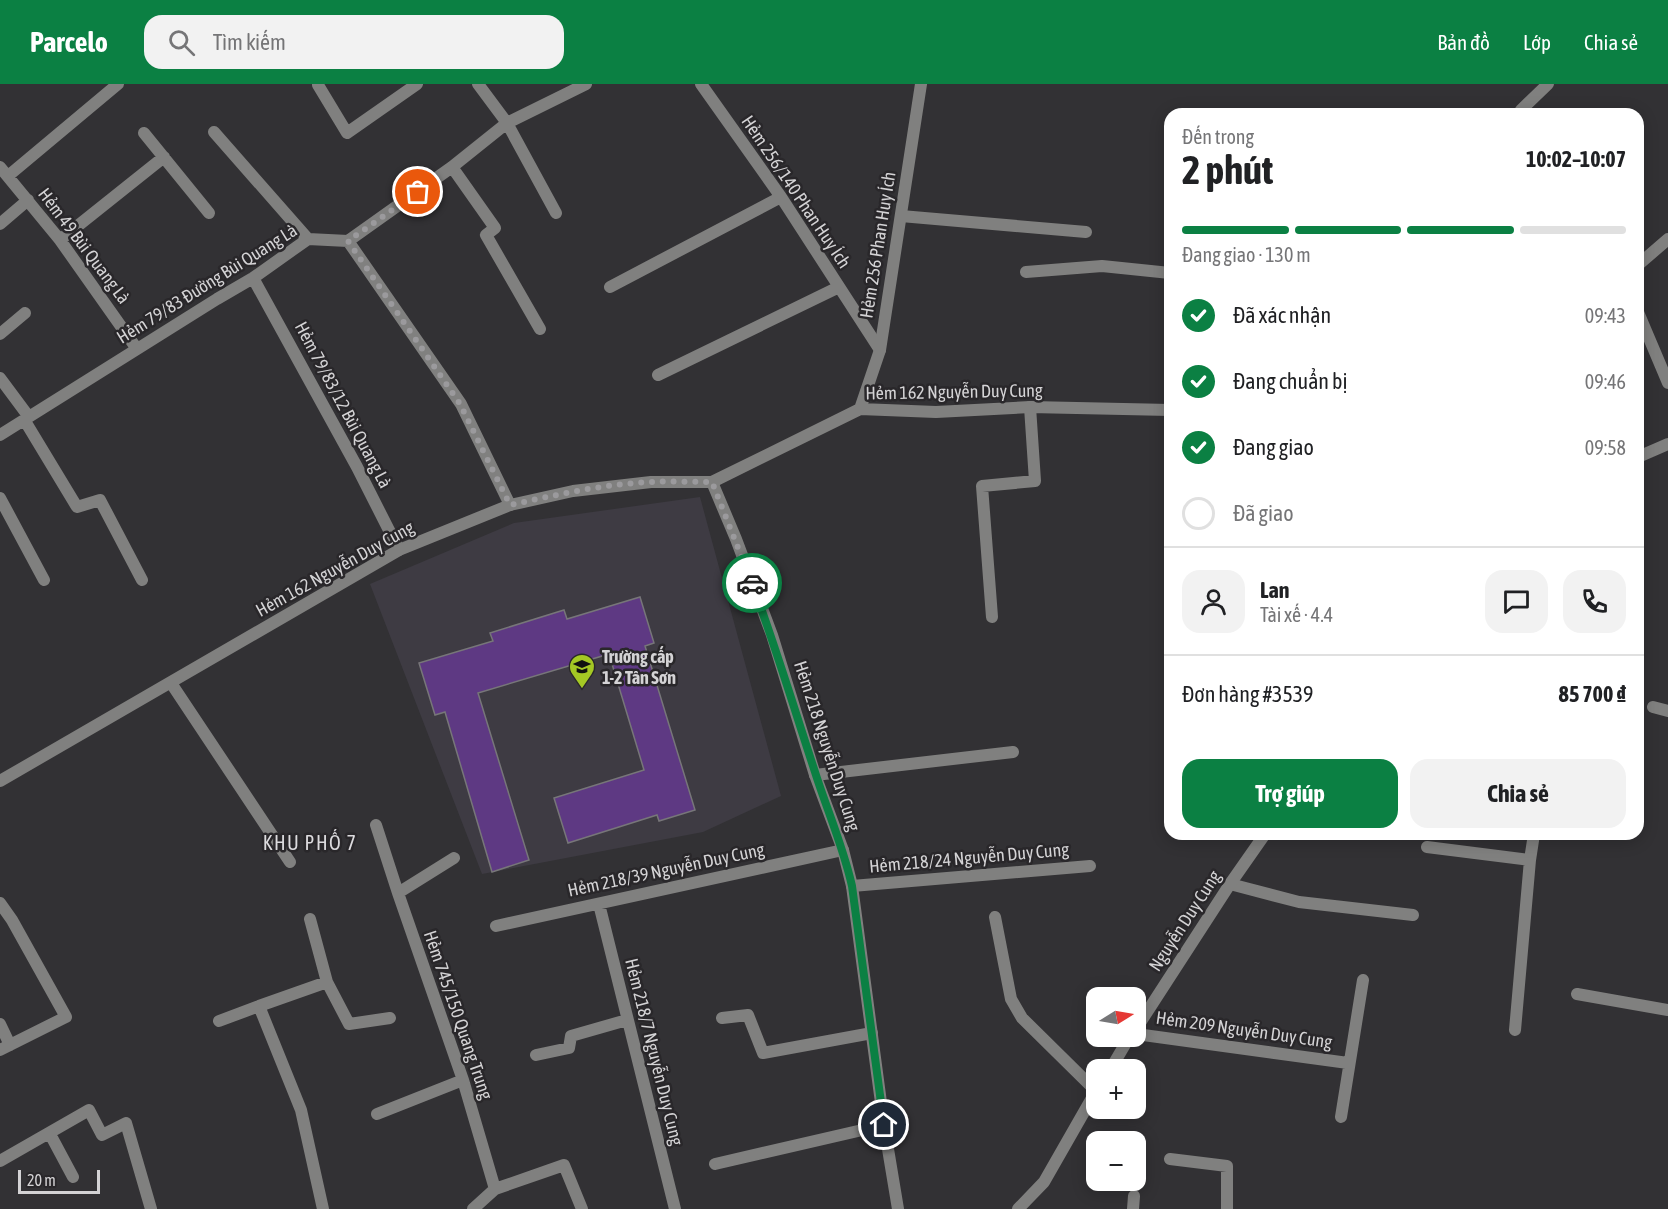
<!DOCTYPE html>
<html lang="vi">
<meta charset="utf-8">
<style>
:root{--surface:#fff;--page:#f2f2f2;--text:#202124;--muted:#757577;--line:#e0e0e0;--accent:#0b8043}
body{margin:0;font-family:"Asap Condensed",sans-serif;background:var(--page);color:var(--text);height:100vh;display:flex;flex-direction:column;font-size:22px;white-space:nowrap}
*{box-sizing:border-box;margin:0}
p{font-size:20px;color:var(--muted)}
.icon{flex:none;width:33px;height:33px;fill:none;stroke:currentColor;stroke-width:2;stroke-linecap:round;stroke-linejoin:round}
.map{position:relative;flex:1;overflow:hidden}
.sheet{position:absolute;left:1164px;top:24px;width:480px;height:732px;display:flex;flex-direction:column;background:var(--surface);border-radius:18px;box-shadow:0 3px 15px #0003}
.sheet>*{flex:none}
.needle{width:39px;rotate:79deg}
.buttons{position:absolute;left:1086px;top:903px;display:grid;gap:12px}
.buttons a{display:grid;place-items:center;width:60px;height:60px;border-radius:12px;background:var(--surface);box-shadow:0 3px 15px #0003;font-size:30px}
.scale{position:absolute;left:18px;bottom:15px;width:82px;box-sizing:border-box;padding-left:6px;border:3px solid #d4d3d5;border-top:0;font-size:16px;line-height:21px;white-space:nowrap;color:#d4d3d5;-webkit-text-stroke:4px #29272a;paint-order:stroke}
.pin{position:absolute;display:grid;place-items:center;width:51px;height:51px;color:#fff;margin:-26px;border:3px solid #fff;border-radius:50%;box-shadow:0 2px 6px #0007}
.courier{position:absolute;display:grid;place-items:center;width:60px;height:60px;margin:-30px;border:4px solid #0b8043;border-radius:50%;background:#fff;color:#222;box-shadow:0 2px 8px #0007}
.summary em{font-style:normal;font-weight:700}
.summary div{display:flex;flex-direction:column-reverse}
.summary{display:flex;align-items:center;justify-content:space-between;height:102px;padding:0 18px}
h1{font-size:39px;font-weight:700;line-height:45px}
.bar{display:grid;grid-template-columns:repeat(4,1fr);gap:9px 6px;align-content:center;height:72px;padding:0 18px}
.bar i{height:8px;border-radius:4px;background:var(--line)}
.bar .active{background:var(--accent)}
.bar p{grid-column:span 4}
.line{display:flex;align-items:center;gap:15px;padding:0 18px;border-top:2px solid var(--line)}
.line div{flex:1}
.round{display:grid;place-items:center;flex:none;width:63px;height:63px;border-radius:18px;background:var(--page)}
ol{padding:0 18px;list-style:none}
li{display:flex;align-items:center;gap:18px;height:66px}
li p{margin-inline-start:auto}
li .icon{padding:6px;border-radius:50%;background:var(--accent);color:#fff;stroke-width:4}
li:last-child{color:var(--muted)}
li i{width:33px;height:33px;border:3px solid var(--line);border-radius:50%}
.action{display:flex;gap:12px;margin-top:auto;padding:12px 18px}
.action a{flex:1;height:69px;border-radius:18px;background:var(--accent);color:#fff;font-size:24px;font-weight:700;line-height:69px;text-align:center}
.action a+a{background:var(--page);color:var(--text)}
header{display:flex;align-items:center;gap:36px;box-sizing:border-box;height:84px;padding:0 30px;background:var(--accent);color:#fff}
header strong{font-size:28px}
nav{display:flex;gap:33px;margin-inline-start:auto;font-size:21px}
.search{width:420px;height:54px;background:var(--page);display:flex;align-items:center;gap:15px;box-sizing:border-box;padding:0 21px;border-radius:18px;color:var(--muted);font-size:22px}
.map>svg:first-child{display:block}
</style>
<header>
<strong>Parcelo</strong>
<div class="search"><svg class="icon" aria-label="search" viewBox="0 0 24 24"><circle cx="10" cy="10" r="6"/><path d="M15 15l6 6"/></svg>Tìm kiếm</div>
<nav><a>Bản đồ</a><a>Lớp</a><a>Chia sẻ</a></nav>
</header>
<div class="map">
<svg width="1668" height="1125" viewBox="0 0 1668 1125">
<rect width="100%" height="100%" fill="#323134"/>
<path fill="#3e3b43" d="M700 413 781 712 703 748 482 790 370 500 514 439Z"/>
<path fill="#5e3983" stroke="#777679" stroke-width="1.5" d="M640 513 654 559 645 562 695 726 659 737 657 731 568 759 554 714 644 686 609 570 478 609 529 776 492 788 445 628 435 631 419 579 493 557 490 549 564 526 567 535Z"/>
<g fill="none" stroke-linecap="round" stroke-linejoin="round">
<path stroke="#80807f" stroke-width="12" d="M478 0 507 39 556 129
M701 0 781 113 880 266
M318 1 347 49 417 0
M1523 30 1521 26 1548 0
M214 48 308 155
M144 49 209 129
M0 83 60 156 137 265
M452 83 495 144 486 151 540 245
M8 92 118 0
M901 132 1086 148
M0 140 28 116
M60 156 164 73
M348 157 461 320 510 421
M1638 181 1668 155
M1026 188 1102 182 1170 189
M253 194 357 383 399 466
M610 203 781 113
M1638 228 1668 299
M0 250 25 229
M658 291 839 203
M0 294 29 333
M25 337 77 423 100 416 142 496
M0 351 217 215 253 194 308 155 348 157 452 83 507 39 586 0
M0 414 44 496
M992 533 982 402 1035 397 1030 323
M171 599 290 778
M1653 623 1668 627
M815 691 1013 668
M376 741 398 809 463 996 495 1105 473 1125
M1427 763 1530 776
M1230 800 1299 818 1413 831
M852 802 1090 782
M398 809 454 774
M0 819 12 836 66 933 0 966
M599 820 675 1125
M995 833 1011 915 1022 934 1096 1007
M310 835 327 898 349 940 390 934
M496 842 843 766
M1577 910 1668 926
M722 934 748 931 763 969 872 949
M219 937 259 922
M0 940 10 961
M1515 946 1530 776 1534 750
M1136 950 1348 979
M536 971 569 964 571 952 627 936
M377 1030 463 996
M1341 1033 1363 896
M50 1050 73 1093
M1170 1075 1227 1082V1125
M0 1077 89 1026 102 1051 126 1039 151 1125
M715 1080 884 1041
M495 1105 564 1081 582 1125
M323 1125 301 1026 259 922 327 898
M1133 1125 1134 1112"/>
<path stroke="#80807f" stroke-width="12" d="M860 325 880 266 921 0
M1638 373 1668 360
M712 398 736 455 772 551 815 691 843 766 852 802 884 1041 898 1125
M0 697 399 466 510 421 573 407 651 398H712L860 325 936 328 1030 323 1170 326
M1136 945 1230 800 1265 750
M1110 986 1130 952
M1018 1125 1044 1098 1096 1007"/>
</g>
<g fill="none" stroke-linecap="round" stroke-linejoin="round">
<path stroke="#9b9a9d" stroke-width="6" stroke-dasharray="0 10.8" d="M418 108 348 157 460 320 510 421C556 411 603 400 651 398 671 397 692 398 712 398L752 499"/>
<path stroke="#0b8043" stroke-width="8" d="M752 499C775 561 794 624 815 688 827 726 843 762 852 802L884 1041"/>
</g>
<defs>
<symbol id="school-pin" viewBox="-11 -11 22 30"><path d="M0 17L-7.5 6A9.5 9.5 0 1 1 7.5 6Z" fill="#a4c824" stroke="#29272a"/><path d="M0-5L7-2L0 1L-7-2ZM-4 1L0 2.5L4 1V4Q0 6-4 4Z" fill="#111"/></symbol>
</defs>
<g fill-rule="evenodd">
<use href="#school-pin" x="567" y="568" width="30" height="40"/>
</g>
<g text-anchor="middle" stroke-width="5" stroke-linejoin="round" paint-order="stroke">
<g font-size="18" fill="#d4d3d5" stroke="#29272a">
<text transform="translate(796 108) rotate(56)" y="6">Hẻm 256/140 Phan Huy Ích</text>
<text transform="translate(878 161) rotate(-81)" y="6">Hẻm 256 Phan Huy Ích</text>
<text transform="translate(84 162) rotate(53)" y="6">Hẻm 49 Bùi Quang Là</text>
<text transform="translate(207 200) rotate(-32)" y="6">Hẻm 79/83 Đường Bùi Quang Là</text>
<text transform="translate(954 308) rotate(-1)" y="6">Hẻm 162 Nguyễn Duy Cung</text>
<text transform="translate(343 321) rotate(62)" y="6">Hẻm 79/83/12 Bùi Quang Là</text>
<text transform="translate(335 485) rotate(-29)" y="6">Hẻm 162 Nguyễn Duy Cung</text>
<text transform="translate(827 662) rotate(72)" y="6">Hẻm 218 Nguyễn Duy Cung</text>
<text transform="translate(969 774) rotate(-5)" y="6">Hẻm 218/24 Nguyễn Duy Cung</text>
<text transform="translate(666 786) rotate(-12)" y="6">Hẻm 218/39 Nguyễn Duy Cung</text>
<text transform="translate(1185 837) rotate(-57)" y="6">Nguyễn Duy Cung</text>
<text transform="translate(458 931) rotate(71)" y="6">Hẻm 745/150 Quang Trung</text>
<text transform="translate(1244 946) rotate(8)" y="6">Hẻm 209 Nguyễn Duy Cung</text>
<text transform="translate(654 968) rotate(76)" y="6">Hẻm 218/7 Nguyễn Duy Cung</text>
</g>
<g font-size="18" font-weight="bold" fill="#d4d3d5" stroke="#29272a" text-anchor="start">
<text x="602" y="579">Trường cấp<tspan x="602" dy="21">1-2 Tân Sơn</tspan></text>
</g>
<g font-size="20" letter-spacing="1.5" fill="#dcdbde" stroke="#29272a">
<text x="310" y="766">KHU PHỐ 7</text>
</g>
</g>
</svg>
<div class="buttons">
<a><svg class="needle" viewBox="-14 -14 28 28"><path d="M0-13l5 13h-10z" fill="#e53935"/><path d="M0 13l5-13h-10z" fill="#757577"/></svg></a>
<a>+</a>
<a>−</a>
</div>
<div class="scale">20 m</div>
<div class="pin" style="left:418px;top:108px;background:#ea580c"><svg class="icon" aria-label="bag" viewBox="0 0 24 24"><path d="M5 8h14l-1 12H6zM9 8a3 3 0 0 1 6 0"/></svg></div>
<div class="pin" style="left:884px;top:1041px;background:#1f2937"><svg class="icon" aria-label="home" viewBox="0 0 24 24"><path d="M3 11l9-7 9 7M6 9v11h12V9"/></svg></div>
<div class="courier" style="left:752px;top:499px"><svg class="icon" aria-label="car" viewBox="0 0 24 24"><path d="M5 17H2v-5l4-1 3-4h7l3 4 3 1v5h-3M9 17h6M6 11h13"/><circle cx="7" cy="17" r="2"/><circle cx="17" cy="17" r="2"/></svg></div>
<section class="sheet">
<div class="summary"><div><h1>2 phút</h1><p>Đến trong</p></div><em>10:02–10:07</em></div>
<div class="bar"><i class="active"></i><i class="active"></i><i class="active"></i><i></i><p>Đang giao · 130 m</p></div>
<ol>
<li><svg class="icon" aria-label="check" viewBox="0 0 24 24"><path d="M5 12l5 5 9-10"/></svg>Đã xác nhận<p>09:43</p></li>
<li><svg class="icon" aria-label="check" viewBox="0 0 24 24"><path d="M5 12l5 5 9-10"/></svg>Đang chuẩn bị<p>09:46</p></li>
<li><svg class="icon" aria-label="check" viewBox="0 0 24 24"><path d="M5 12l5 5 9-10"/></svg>Đang giao<p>09:58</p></li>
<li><i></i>Đã giao</li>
</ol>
<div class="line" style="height:108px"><a class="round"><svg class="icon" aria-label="person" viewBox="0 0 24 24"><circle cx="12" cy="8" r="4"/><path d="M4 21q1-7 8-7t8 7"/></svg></a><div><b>Lan</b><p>Tài xế · 4.4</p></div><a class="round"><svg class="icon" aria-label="chat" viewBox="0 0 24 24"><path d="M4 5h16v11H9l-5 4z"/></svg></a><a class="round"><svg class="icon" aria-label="phone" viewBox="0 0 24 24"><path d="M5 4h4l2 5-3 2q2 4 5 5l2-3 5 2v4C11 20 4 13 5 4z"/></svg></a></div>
<div class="line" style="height:78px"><div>Đơn hàng #3539</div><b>85 700 ₫</b></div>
<div class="action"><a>Trợ giúp</a><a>Chia sẻ</a></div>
</section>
</div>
